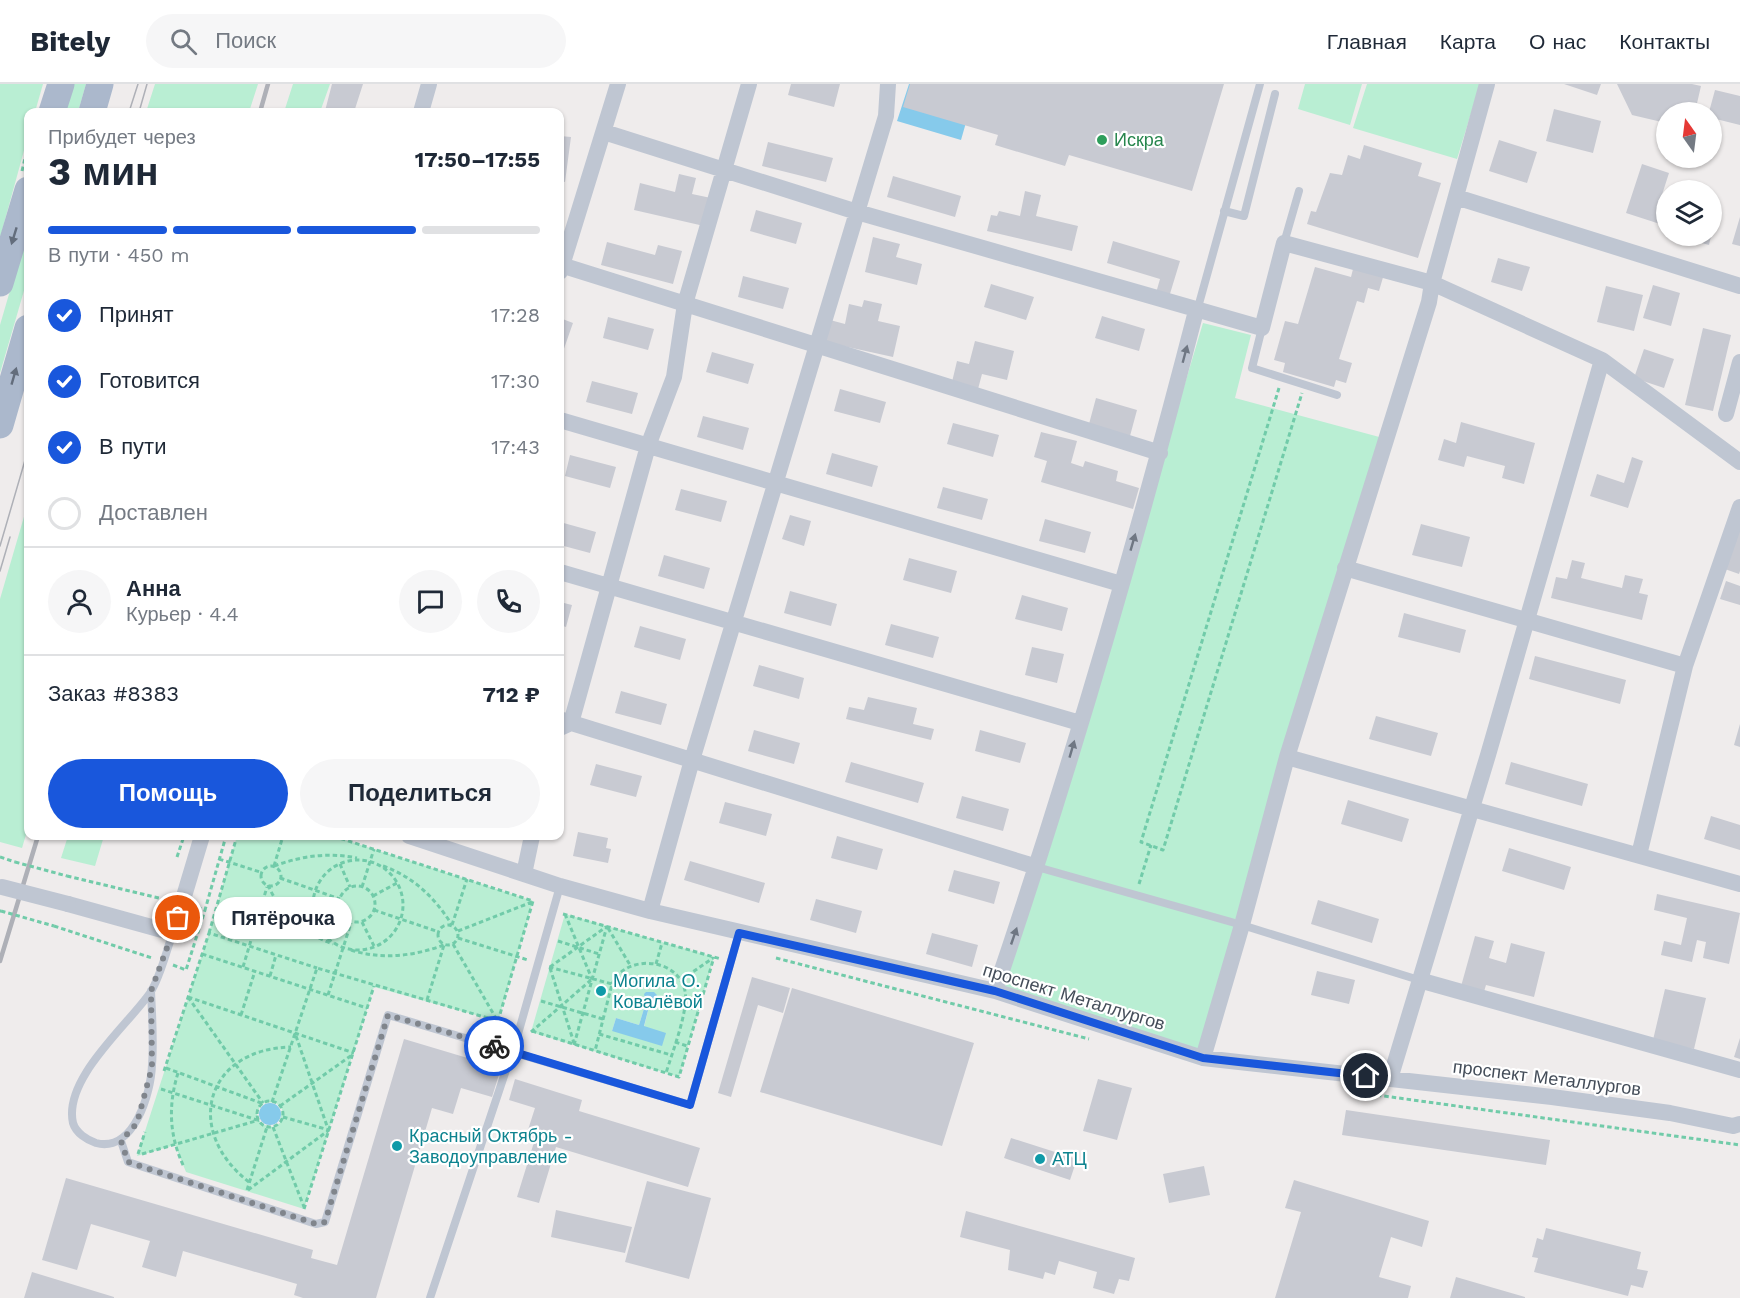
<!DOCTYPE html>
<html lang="ru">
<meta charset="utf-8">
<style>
:root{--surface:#fff;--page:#f6f6f7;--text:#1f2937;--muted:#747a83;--line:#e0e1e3;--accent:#1957dc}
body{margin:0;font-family:"Work Sans",sans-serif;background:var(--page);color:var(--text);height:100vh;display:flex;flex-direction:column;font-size:22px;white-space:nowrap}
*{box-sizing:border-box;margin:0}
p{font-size:20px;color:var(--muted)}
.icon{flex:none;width:33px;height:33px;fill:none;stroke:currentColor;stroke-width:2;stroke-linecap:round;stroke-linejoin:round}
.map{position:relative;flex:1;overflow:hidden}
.sheet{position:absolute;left:24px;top:24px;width:540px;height:732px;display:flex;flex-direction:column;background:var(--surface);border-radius:12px;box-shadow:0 2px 4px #0004}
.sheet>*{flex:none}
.needle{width:39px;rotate:346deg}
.controls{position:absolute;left:1656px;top:18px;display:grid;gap:12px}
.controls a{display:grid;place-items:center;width:66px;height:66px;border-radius:50%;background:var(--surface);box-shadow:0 2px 4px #0004;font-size:30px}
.pin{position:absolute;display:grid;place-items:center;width:51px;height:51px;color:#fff;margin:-26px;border:3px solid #fff;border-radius:50%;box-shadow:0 2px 6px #0007}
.courier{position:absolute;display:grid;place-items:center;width:60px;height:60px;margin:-30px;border:4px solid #1957dc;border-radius:50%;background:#fff;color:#222;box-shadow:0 2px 8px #0007}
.bubble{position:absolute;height:42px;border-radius:21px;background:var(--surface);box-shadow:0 2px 4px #0004;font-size:20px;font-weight:700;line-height:42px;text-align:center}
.head em{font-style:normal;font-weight:700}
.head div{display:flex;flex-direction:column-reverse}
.head{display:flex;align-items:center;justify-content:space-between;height:102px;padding:0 24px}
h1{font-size:39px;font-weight:700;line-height:45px}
.bar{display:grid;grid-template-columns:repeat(4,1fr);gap:9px 6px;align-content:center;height:72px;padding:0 24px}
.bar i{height:8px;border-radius:4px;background:var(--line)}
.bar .current{background:var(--accent)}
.bar p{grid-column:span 4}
.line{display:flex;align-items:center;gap:15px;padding:0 24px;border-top:2px solid var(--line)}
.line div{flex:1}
.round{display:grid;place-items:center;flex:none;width:63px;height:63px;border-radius:32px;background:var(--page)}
ol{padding:0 24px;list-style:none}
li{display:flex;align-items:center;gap:18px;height:66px}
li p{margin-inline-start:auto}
li .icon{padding:6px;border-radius:50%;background:var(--accent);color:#fff;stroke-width:4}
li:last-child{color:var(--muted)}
li i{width:33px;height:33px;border:3px solid var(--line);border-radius:50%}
.action{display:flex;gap:12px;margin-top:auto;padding:12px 24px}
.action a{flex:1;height:69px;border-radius:36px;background:var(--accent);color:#fff;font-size:24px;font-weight:700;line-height:69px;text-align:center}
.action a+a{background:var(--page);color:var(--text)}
header{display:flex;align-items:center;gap:36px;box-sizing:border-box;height:84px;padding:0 30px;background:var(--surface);border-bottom:2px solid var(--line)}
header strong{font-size:28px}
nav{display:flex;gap:33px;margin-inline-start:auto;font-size:21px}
.search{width:420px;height:54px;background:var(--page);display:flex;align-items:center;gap:15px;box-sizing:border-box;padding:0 21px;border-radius:33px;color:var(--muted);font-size:22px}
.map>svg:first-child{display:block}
</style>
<header>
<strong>Bitely</strong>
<div class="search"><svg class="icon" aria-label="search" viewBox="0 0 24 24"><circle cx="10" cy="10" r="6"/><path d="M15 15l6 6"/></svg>Поиск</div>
<nav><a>Главная</a><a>Карта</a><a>О нас</a><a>Контакты</a></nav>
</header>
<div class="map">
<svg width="1740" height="1214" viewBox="0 0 1740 1214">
<rect width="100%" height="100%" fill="#efecec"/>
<path fill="#b9eed3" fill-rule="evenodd" d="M0 0H43L35 28H28V52L0 154Z
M72 0H86L78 28H63Z
M155 0H258L249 28H146Z
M293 0H330L320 28H284Z
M1305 0H1362L1350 41 1298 25Z
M1367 0H1480L1457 75 1353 44Z
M28 145V193L0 289V241Z
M1203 239 1251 251 1235 314 1383 354 1205 970 1003 909Z
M28 419V744L22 764 0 758V515Z
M68 752H104L95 782 61 774Z
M237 752H333L533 817 498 937 374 903 304 1125 186 1088 175 1061 137 1072 209 849ZM266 1018 276 1019 282 1025 280 1039 273 1043 261 1040 257 1031 260 1022Z
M565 830 714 873 679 993 531 948ZM646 918 650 919 644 943 612 947 616 934 639 941Z"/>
<path fill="#86caeb" d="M909 0H977L961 56 897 37Z
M646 908H654L657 911 654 918 650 919 644 942 666 949 662 962 612 947 616 934 639 941 646 918 644 910Z
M259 1030a11 11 0 1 1 22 0a11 11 0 1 1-22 0Z"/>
<path fill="#c8cad2" d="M332 0H363L354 28 325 27Z
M791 0H840L834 23 788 11Z
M910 0H1224L1192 107 1069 71 1065 82 995 61 998 51 903 23Z
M1564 0H1601L1597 11Z
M1617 0H1692L1701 2 1695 28H1666V39L1632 31Z
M1715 6 1740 12V41L1712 34V28H1709Z
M1554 25 1601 37 1593 69 1546 57Z
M560 52 571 53 565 98 560 97Z
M1499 56 1537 68 1527 99 1489 87Z
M768 58 833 74 826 98 762 82Z
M1364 61 1422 79 1418 92 1441 99 1418 174 1307 140 1311 127 1316 128 1330 89 1342 91 1348 71 1360 75Z
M1642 80 1669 89 1659 120 1666 122 1660 140 1626 129Z
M679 90 696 94 692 110 711 114 704 142 634 126 640 99 675 108Z
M893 92 961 112 955 133 887 113Z
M1025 107 1041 111 1036 132 1078 142 1072 167 987 147 991 131 997 132 999 127 1020 132Z
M756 126 802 139 796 160 750 147Z
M1712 129 1716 130 1712 146Z
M1740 133V162L1732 160Z
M1676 152H1711L1709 161Z
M873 153 900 160 896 173 922 180 917 201 865 188Z
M1113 157 1180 177 1169 213 1156 209 1160 195 1107 179Z
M607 158 655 171 658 161 682 167 673 200 601 181Z
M1498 174 1530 183 1522 207 1491 198Z
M1354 181 1384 190 1379 207 1368 204 1364 219 1357 217 1339 275 1352 279 1346 299 1336 296 1334 303 1283 288 1285 279 1274 276 1285 237 1298 240 1315 183 1351 193Z
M743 192 789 204 783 225 738 213Z
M991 200 1034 213 1026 236 984 223Z
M1653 201 1680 209 1671 242 1643 234Z
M1606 202 1643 211 1634 247 1597 238Z
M864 216 882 220 878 237 900 242 893 273 825 258 830 236 845 240 849 220 862 223Z
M1102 232 1145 245 1139 267 1095 254Z
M608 233 654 245 648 266 603 254Z
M560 234 573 239 560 276Z
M1703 244 1731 251 1713 327 1685 321Z
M975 257 1014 267 1007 296 982 290 978 305 952 298 957 277 969 280Z
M1644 265 1674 275 1664 304 1634 294Z
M712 268 754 280 748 300 706 288Z
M592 297 638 309 632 330 586 318Z
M840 305 886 318 880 339 834 327Z
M1096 314 1137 326 1130 352 1089 340Z
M703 332 749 344 743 366 697 353Z
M1461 338 1535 359 1524 400 1502 394 1505 382 1467 372 1464 383 1438 376 1444 355 1456 359Z
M953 339 999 351 993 373 947 360Z
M1041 348 1077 357 1071 379 1083 383 1085 377 1118 387 1116 397 1139 404 1133 425 1041 398 1047 377 1034 373Z
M832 369 878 382 872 403 826 390Z
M570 371 616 383 610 404 565 392Z
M1632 373 1643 377 1628 424 1590 412 1597 390 1624 399Z
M943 403 988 415 982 436 937 424Z
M681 405 727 417 721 438 675 426Z
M790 431 811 437 804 462 782 455Z
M1740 432V487L1739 490 1722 484Z
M1045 435 1091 448 1085 469 1039 457Z
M560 438 596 448 590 469 560 461Z
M1421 440 1470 453 1462 483 1412 471Z
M664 471 710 484 704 505 658 492Z
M909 474 957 487 951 509 903 496Z
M1572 476 1585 479 1581 494 1622 504 1625 491 1643 495 1639 509 1648 511 1642 536 1551 514 1556 493 1567 495Z
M1726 497 1740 502V521L1720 515Z
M790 507 837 520 831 542 784 529Z
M1022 511 1068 524 1062 547 1015 535Z
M560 518 572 521 566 543 560 541Z
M1404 529 1466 546 1460 569 1398 553Z
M891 540 939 553 933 574 885 561Z
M640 542 686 555 680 576 634 563Z
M1032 563 1064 570 1057 599 1025 591Z
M1535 572 1626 596 1620 620 1529 595Z
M759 581 804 594 799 615 753 602Z
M621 607 667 620 661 641 615 629Z
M868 613 917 624 913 640 934 645 931 656 846 635 849 623 864 626Z
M1376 632 1438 649 1431 672 1369 655Z
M1740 640V663L1734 661Z
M754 646 800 659 794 680 748 667Z
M980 646 1026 659 1020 679 975 667Z
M851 678 924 699 918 719 845 698Z
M1511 678 1588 700 1582 722 1505 700Z
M596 680 642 692 636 713 590 701Z
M962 712 1009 725 1003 747 956 734Z
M1348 716 1409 735 1402 758 1341 740Z
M725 718 772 730 766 752 719 739Z
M1711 732 1740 741V766L1704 755Z
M578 748 608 754 606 764 611 765 608 779 573 772Z
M837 752 883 765 877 786 831 774Z
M1509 764 1571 783 1564 806 1502 787Z
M690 777 765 799 759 819 684 796Z
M954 786 1000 798 994 820 948 807Z
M1657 810 1740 829 1729 880 1703 874 1706 858 1697 856 1692 878 1661 871 1664 857 1681 861 1687 834 1654 826Z
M816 815 862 827 856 849 810 836Z
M1318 816 1379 835 1372 859 1311 840Z
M932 849 978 861 972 883 926 870Z
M1475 852 1494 857 1489 874 1506 879 1511 859 1545 868 1534 913 1486 901 1483 911 1460 906Z
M1317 887 1355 896 1349 920 1311 911Z
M752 893 790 904 783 929 758 921 731 1013 718 1009Z
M792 904 974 959 942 1062 760 1008Z
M1665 905 1706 914 1694 965 1653 956Z
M1740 954V975L1734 973Z
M404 955 501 984 492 1013 461 1004 453 1030 432 1024 376 1214H303L294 1211 297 1200 183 1167 176 1193 142 1183 150 1157 91 1140 77 1186 42 1176 66 1094 313 1166 311 1174 337 1181Z
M515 995 582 1016 579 1027 700 1064 688 1103 556 1063 539 1119 517 1113 535 1055 526 1052 535 1024 509 1016Z
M1098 995 1132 1004 1117 1056 1083 1047Z
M1346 1026 1550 1056 1546 1081 1342 1051Z
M1011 1054 1077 1075 1070 1096 1004 1074Z
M1204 1082 1210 1111 1169 1119 1163 1090Z
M1294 1096 1429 1137 1422 1163 1391 1153 1379 1193 1411 1202 1408 1214H1275L1301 1128 1285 1124Z
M647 1097 711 1114 689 1195 625 1178Z
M556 1126 632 1143 625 1169 551 1153Z
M966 1127 1135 1174 1129 1197 1119 1195 1114 1210 1093 1204 1097 1188 1059 1177 1055 1191 1045 1188 1043 1195 1008 1186 1010 1166 960 1153Z
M1546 1144 1641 1168 1637 1185 1648 1187 1643 1204 1631 1201 1628 1212 1534 1188 1538 1174 1532 1173 1537 1154 1543 1156Z
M32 1188 114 1213V1214H24Z
M1456 1193 1525 1213V1214H1450Z"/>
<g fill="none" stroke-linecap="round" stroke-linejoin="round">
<path stroke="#71cba9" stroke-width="3" stroke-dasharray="4.5 3" stroke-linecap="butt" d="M22 87 28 62
M1279 304 1141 758 1163 766 1302 309
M0 773 15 778
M177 773 184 752
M219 775 260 788
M313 821a45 45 0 1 1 90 0a45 45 0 1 1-90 0Z
M340 780 350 803
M274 782C302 772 327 768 357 774
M274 782 283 752
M383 782C414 793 435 814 452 841
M261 792a10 10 0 1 1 20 0a10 10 0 1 1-20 0Z
M67 792 167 816
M280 794 340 815
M1139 800 1151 761
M268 801C281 831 303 849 333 860
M339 820a18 18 0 1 1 36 0a18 18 0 1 1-36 0Z
M362 803 374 765
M373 812 397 799
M197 823 205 826 226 752
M374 826 439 848
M0 827H1
M563 830 721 875
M565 830 592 895
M362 838 374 862
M438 851a10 10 0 1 1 20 0a10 10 0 1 1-20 0Z
M319 841 341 830
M452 841 467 795
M54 842 152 874
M608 844 630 881
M458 847 532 818
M209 849 237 752
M458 854 528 876
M558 857 599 870
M453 860 497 936
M351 866C382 876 414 872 444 861
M202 870 367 924
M776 874 1089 955
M656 880 662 859
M173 881 186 886 205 826
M243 883 267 803
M549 883 612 900 595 967
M550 883 606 843
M550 884 574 959
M270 892 276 871
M681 896 713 874
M612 900C625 870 678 873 685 907 689 926 672 969 666 989
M328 911 351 839
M188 913 354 969
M188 913 263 1019
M427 916 444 861
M541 917 603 935
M684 922 699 926
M241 931 255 887
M532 947 679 993 714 873
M531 948 591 896
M599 950 671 971
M296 952 328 1045
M675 958 687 962
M574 961 607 842
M166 984 261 1019
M164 987 209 849 317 884
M178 989C168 1021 169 1052 184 1083
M161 1005 257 1036
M1362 1009 1740 1061
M257 1030a13 13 0 1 1 26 0a13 13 0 1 1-26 0Z
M272 1018 317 884 498 937 533 817 333 752
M280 1022 352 971
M283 1033 329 1046
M273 1043 304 1123
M138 1070 145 1048
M142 1070 259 1036
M249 1098C183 1047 205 965 291 963
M247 1106 267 1043
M248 1106 329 1046
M304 1125 374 902"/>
<path stroke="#bfc6d2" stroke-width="8" d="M1224 127 1244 132 1275 10
M1284 159 1299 107
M1197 227 1260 0
M1262 244 1252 284 1337 311
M1037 783 1242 841 1419 896
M151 907C152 931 154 956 152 981 151 1009 134 1069 96 1059 87 1056 76 1049 73 1039 63 995 127 942 150 909 161 892 166 867 173 849
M121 1057 128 1078 316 1140 325 1138 388 931 690 1021 739 849
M430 1214 518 950 560 802"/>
<path stroke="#bfc6d2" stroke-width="16" d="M421 28 429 0
M604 48 857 128 1262 244 1284 159 1432 199 1602 276 1740 378
M1456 113 1740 202
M561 181 1160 369
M560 188 618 0
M1726 330 1740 278
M560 336 1121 500
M1345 484 1685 582
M560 488 1080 639
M562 636 1037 783
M560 644 571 639 648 362 674 293 685 220 749 0
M1287 673 1740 800
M409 752 560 802 650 827 995 907 1203 974 1552 1013 1670 1029 1733 1042 1740 1040
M1639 771 1685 582 1740 423
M524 790 532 752
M68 820 173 849 202 752
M650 827 692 676 886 32 888 0
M1419 896 1740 986
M995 907C1071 683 1137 456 1196 227
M1203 974 1242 841 1287 673 1429 218 1432 199 1487 0
M1390 995 1488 671 1602 276"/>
<path stroke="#abb8cc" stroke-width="27" d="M52 28 61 0
M92 28 100 0
M0 199 28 106
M0 341 28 244"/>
<path stroke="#aeb0b7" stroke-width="1.5" d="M129 28 138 0
M139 28 147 0
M0 462 28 366
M0 487 10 453"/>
<path stroke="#aeb0b7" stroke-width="4.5" d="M260 28 268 0
M0 877 38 752"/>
<path stroke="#71cba9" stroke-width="3" stroke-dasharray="4.5 3" stroke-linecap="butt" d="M15 778 67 792
M1 827 54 842"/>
<path stroke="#bfc6d2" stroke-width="16" d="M2 803 68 820"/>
</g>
<defs><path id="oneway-solid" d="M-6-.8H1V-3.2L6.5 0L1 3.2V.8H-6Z" transform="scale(1.5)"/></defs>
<g fill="#636d7c">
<use href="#oneway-solid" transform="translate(14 152) rotate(107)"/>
<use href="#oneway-solid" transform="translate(14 292) rotate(-74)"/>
</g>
<g fill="#6f7783">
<use href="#oneway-solid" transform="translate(1185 270) rotate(-75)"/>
<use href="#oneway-solid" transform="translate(1133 458) rotate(-74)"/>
<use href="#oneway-solid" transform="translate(1072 665) rotate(-74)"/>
<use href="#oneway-solid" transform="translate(1014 852) rotate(-71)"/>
</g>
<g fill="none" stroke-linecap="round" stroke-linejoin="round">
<path stroke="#80858c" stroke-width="6" stroke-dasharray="0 10.8" d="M178 834 151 907 152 983 137 1039 121 1057 128 1078 316 1140 325 1138 388 931 494 962"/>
<path stroke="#1957dc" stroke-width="8" d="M494 962 690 1021 739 849 995 907 1203 974 1366 992"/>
</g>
<circle fill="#2e9e5b" stroke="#fff" stroke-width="2" cx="1102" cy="56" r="6"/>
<g fill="#0f9aa8" stroke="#fff" stroke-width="2">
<circle cx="601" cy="907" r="6"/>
<circle cx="397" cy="1062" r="6"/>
<circle cx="1040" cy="1075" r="6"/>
</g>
<g text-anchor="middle" stroke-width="4.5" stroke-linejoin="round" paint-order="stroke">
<g font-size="18" fill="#27864d" stroke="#fff" text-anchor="start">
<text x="1114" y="62">Искра</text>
</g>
<g font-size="18" fill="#0d838f" stroke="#fff" text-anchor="start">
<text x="613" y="903">Могила О.<tspan x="613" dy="21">Ковалёвой</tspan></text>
<text x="409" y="1058">Красный Октябрь -<tspan x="409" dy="21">Заводоуправление</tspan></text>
<text x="1052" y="1081">АТЦ</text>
</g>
<g font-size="18" fill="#444d59" stroke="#fff">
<text transform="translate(1074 913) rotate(17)" y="6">проспект Металлургов</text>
<text transform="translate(1547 994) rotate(7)" y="6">проспект Металлургов</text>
</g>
</g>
</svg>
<div class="controls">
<a><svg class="needle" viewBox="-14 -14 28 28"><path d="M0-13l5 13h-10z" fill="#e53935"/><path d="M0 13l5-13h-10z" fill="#747a83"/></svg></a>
<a><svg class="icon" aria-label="layers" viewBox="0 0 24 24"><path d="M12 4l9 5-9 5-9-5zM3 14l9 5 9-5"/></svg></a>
</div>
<div class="pin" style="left:178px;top:834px;background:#ea580c"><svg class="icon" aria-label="bag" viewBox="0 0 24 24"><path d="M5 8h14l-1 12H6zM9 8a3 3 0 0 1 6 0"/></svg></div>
<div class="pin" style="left:1366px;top:992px;background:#1f2937"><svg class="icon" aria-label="home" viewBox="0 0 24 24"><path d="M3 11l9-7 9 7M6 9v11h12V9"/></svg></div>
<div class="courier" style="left:494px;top:962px"><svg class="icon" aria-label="bike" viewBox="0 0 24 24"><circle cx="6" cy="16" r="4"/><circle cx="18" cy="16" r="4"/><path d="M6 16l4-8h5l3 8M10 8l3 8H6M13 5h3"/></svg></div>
<div class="bubble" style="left:214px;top:813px;width:138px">Пятёрочка</div>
<section class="sheet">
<div class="head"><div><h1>3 мин</h1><p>Прибудет через</p></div><em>17:50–17:55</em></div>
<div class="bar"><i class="current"></i><i class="current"></i><i class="current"></i><i></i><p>В пути · 450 m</p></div>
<ol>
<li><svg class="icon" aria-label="check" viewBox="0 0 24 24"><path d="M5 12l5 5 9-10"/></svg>Принят<p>17:28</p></li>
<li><svg class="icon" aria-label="check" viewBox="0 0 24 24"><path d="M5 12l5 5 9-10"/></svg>Готовится<p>17:30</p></li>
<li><svg class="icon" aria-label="check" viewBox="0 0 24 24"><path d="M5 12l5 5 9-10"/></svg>В пути<p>17:43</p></li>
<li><i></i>Доставлен</li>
</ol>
<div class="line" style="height:108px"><a class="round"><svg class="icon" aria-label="person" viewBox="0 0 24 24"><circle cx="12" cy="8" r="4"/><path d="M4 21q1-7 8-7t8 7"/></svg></a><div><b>Анна</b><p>Курьер · 4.4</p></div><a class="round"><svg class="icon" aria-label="chat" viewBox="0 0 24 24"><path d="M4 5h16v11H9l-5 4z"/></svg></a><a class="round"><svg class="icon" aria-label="phone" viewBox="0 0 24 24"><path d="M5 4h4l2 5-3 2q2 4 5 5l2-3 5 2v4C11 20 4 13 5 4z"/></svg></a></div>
<div class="line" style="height:78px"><div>Заказ #8383</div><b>712 ₽</b></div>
<div class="action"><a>Помощь</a><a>Поделиться</a></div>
</section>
</div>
